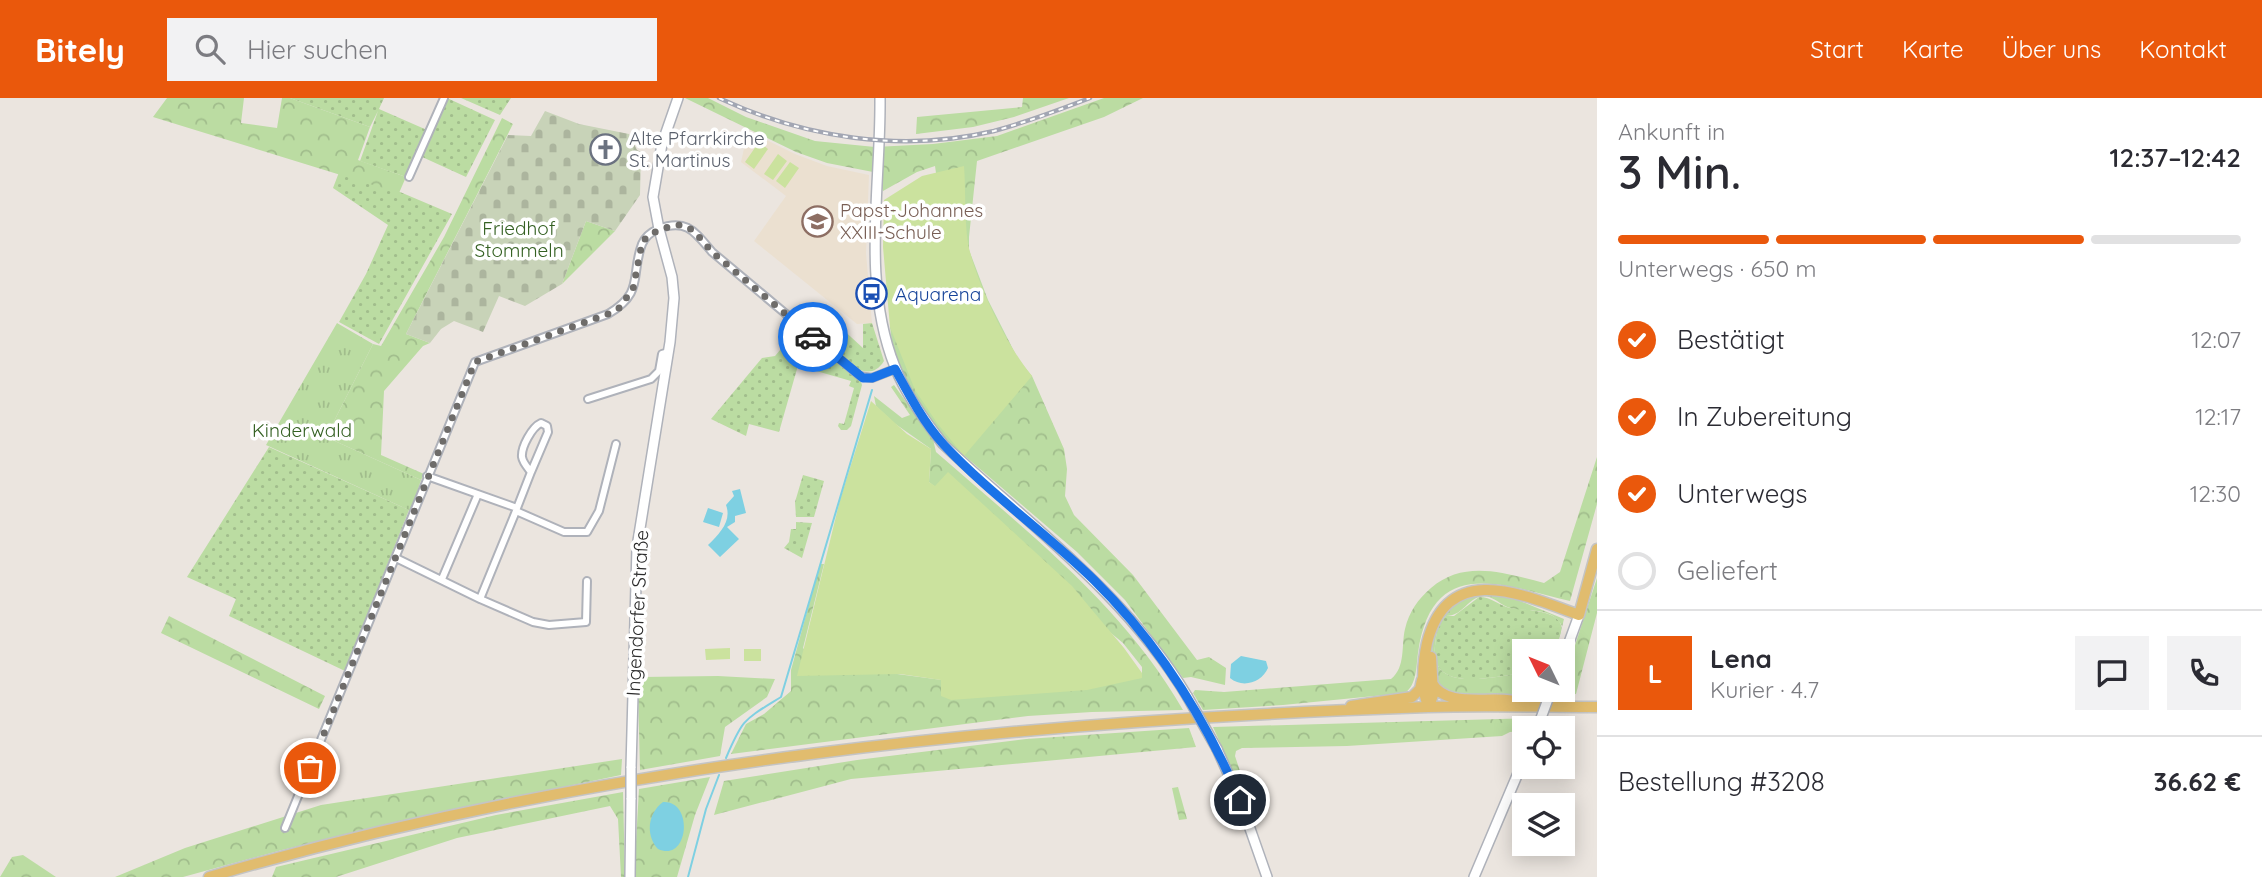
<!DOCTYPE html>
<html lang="de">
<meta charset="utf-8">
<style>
:root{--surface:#fff;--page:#f2f2f3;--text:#2b2b33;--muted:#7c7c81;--line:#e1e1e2;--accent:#ea580c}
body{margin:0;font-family:Quicksand,sans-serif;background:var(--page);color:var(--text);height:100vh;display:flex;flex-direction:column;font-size:26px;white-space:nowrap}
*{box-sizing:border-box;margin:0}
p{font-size:23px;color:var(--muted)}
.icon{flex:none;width:38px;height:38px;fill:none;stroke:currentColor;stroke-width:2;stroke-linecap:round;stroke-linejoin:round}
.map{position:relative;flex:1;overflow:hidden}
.details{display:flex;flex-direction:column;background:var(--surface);width:665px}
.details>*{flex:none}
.needle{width:46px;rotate:313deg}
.tools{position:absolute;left:1512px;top:541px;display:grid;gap:14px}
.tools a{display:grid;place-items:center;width:63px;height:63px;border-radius:0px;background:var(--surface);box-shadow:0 4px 18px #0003;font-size:35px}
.pin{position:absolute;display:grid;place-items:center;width:60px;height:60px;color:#fff;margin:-30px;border:4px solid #fff;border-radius:50%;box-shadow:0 2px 7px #0007}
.courier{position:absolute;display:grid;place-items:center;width:70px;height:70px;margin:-35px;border:5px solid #1a73e8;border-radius:50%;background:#fff;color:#222;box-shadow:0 2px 9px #0007}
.summary em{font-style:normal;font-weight:600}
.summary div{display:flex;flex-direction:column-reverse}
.summary{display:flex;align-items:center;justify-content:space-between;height:119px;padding:0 21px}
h1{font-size:46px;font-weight:600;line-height:52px}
.bar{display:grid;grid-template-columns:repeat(4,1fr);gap:10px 7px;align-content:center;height:84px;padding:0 21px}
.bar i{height:9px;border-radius:5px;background:var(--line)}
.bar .selected{background:var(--accent)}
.bar p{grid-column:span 4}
.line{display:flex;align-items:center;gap:18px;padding:0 21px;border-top:2px solid var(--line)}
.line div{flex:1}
.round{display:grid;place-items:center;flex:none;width:74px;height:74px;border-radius:0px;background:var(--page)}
ol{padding:0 21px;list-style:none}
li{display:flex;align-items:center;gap:21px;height:77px}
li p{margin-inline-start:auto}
li .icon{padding:7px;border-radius:50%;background:var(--accent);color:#fff;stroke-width:4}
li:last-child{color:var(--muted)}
li i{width:38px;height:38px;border:4px solid var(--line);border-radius:50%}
header{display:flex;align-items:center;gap:42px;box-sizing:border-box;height:98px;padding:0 35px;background:var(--accent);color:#fff}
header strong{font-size:33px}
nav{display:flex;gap:38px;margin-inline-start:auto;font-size:24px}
.search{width:490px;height:63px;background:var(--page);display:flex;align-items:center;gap:18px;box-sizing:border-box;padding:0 24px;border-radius:0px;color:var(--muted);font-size:26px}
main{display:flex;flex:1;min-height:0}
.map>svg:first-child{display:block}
</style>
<header>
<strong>Bitely</strong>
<div class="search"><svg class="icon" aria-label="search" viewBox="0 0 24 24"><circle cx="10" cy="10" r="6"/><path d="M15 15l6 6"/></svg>Hier suchen</div>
<nav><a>Start</a><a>Karte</a><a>Über uns</a><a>Kontakt</a></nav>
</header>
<main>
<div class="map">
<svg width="1597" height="779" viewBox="0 0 1597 779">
<defs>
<pattern id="grass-dots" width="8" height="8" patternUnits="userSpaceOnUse" patternTransform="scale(1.75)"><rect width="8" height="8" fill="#bbdca2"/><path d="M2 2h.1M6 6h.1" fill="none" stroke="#a1bd8c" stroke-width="1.8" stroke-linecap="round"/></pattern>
<pattern id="forest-crowns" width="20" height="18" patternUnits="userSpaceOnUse" patternTransform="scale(1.75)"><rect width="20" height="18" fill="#bbdca2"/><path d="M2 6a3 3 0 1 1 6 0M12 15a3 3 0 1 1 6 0" fill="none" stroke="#a1bd8c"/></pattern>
<pattern id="cemetery-stones" width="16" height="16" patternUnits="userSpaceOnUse" patternTransform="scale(1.75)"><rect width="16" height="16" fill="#c8d3b8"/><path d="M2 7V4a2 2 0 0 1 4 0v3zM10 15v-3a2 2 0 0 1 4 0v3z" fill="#acb59e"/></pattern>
<pattern id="park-tufts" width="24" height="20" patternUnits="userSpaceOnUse" patternTransform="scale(1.75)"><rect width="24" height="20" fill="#bbdca2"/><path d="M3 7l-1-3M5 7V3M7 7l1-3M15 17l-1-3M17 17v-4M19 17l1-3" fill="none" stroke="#a1bd8c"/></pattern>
</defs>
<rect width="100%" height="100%" fill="#ebe5df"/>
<path fill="#ebe0d0" d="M748 33 795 56 827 68 869 77 866 155 872 225 857 226 754 143 786 98 741 64Z"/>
<path fill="url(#grass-dots)" d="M290 0H384L379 11 427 32 406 79 360 63 378 13 370 29Z
M447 0 495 22 466 79 420 58Z
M461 0H511L500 17Z
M341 69 452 116 379 246 339 224 366 176 388 127 333 90Z
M872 225 884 263C867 290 842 258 827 245L840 229 863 250V226Z
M797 232 800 237 797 271 779 334 749 326 746 338 711 321 762 260 775 258Z
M803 234 861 284 862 287 851 328 847 332H841L838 328 839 325 844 326 854 290 849 288 851 283 799 268Z
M269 349 409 412 345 573 229 518 236 501 187 479Z
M803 377 824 383 814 419H796L795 404Z
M796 424 812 425 802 460 784 450 789 444 791 431H796Z
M1479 499C1492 499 1498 507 1510 510 1522 512 1557 511 1561 527 1563 535 1556 546 1553 553H1524V575C1495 578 1430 597 1435 548 1436 537 1437 526 1446 518H1454Z"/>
<path fill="url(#forest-crowns)" d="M167 0H244L241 25 277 30 282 0H290L370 29 358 62 406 79 399 95 153 19Z
M685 0H708L746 19 815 43 875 49 933 46 997 38 1104 0H1143L1104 19 977 63 969 139V152L988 202 1018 261 1032 278 1064 351 1067 371 1065 398 1074 417 1133 477 1197 562 1209 559 1226 570 1225 587 1191 579 1183 580 1125 502 1077 454 946 342 927 319 909 289 893 252 890 229 894 224 936 75 935 68 917 74 883 93 874 61 873 74 827 65 796 54Z
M1023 0H1069L1014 19 973 29 916 36 917 19 1022 9Z
M502 20 513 26 406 236 430 245 423 248 384 293 381 357 424 376 421 382 326 339 373 246 381 248 444 139Z
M586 123 615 133 562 186Z
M894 287 933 341 936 354C1026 433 1123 507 1183 612L1092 614 1028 618 731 656 746 626 764 616 791 593V572L820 466H824L803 550 815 565 942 582 1142 580V569L1123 545 929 384 931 351 894 325 876 308 874 298 902 320 910 317 891 289Z
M1597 359V406L1570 503C1502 487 1432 456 1418 555 1416 569 1417 586 1405 595L1283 607 1203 612 1193 595 1195 592 1224 594 1391 581C1406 569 1401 547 1405 531 1409 514 1418 501 1431 490 1464 461 1505 475 1544 485L1560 474Z
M1597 480V515L1576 596H1559L1560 592H1563V584Z
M1481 495 1508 498 1564 521 1556 553H1553L1562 528C1550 506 1521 516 1505 508 1497 504 1490 496 1479 499 1466 503 1462 518 1446 518 1437 526 1436 537 1435 548 1430 597 1495 578 1524 575V592H1542L1540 598H1452L1443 595C1427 567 1427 526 1456 505 1463 500 1473 498 1481 495Z
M169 518 325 598 319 611 161 535Z
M718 578 775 581 767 599 725 629 720 658 640 672 638 590 641 579Z
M1531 620 1524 633 1510 634 1502 638 1347 648 1242 650 1236 653 1235 658 1243 682 1241 684 1237 682 1213 629Z
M1189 630 1196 649 851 681 714 717 724 683 857 662 1026 641Z
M622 661 621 677 452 712 282 752 183 779H115L185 750 321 707Z
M710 679 695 717 677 779H634L639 691Z
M1178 689 1187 721 1179 722 1172 690Z
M623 694 625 779H621L618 721 610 708 457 740 336 779H272L276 769 496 717Z
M23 757 56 779H0L12 759Z"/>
<path fill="url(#cemetery-stones)" d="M545 13 579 26 629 36 637 52 641 54 640 97 615 133 586 123 562 186 525 208 499 198 483 234 454 223 441 231 430 245 406 236 508 37 531 38Z"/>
<path fill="url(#park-tufts)" d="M337 225 373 246 326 339 421 382 411 413 266 347Z"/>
<path fill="#cbe29e" d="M759 44 768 51 754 71 745 64Z
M778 56 787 63 773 82 764 76Z
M790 64 799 70 785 90 776 83Z
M964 68C966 92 964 132 970 154 980 192 1007 248 1032 278L964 358 937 325 915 292 890 229 883 149 884 102 922 78Z
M871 303 907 336 931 351 929 384 935 388 948 374 1072 488 1124 550 1142 575V580L1087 592 951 602 941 598V582L900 576 797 578 840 402Z
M730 550V561L706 562 705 551Z
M744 551H761V563H744Z"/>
<path fill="#7ed0e2" d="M740 391 746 415 735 418V424L727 429 739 441 720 459 708 447C720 435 732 423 726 407L734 398 732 393Z
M708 410 723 415 719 429 703 424Z
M1241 558 1266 563 1268 570C1262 584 1243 591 1230 580L1231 566Z
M663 704C694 702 689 765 658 751 645 737 648 715 663 704Z"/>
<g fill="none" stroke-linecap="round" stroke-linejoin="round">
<path stroke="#7ed0e2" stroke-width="2" d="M726 660C743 620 744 622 781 599L872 292
M688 779 706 711 719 677"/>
<defs>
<path id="street" d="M409 79 444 0
M588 301 651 281 659 273 662 256 669 254
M427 378 517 410 531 374C528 370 523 365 522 359 521 349 532 329 541 325L547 328 548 334 531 374
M517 410 516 413 564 434H587L599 413 616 346
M396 460 480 501 533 524 549 527 586 524 587 483
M442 481 478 396
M480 501 516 413
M285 730 475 264 608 216C645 194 630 178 642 146 645 139 651 134 658 131 687 120 695 134 712 154L860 278 872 280 895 271"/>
<path id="secondary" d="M880 0C881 89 861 184 895 269 906 297 925 323 943 346 1028 426 1126 496 1187 598
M1563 561 1579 517
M1217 651 1240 702 1267 779
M631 670 637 449 670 244 674 200 672 179 659 131 653 99 662 46 678 0
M630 779 631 700
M1474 779 1524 661"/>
<path id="primary" d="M1432 585C1448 613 1494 595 1521 605
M1351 608 1412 599 1420 591 1422 582
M1429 609C1420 593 1423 563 1427 545 1448 462 1522 496 1579 517L1597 451
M1429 609 1433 597 1431 559
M209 779C605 663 1016 623 1428 609 1484 607 1541 609 1597 609"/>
</defs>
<use href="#street" stroke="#afb2ba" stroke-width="10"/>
<use href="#secondary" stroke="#afb2ba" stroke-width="12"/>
<use href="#primary" stroke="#c4c4c4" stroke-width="13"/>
<use href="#street" stroke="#fff" stroke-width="6"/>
<use href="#secondary" stroke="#fff" stroke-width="9"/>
<use href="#primary" stroke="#e1bc6e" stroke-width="10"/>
<defs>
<path id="rail" d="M719 0C804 40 902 55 994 33 1027 24 1059 12 1090 0"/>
</defs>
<use href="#rail" stroke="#a2a6b3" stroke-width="4.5"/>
<use href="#rail" stroke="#fff" stroke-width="2" stroke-dasharray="5" stroke-linecap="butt"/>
<defs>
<path id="secondary-bridge" d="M1187 598 1217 651
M1541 620 1551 593
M631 700V670"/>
</defs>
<use href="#secondary-bridge" stroke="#afb2ba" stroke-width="12" stroke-linecap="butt"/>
<use href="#secondary-bridge" stroke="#fff" stroke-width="9"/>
</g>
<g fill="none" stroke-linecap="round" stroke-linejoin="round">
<path stroke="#6e6c6a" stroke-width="7" stroke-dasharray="0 12.6" d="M310 670 475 264 608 216 619 210 633 191 642 145 648 137 673 127H684L694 133 712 154 813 239"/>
<path stroke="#1a73e8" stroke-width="9" d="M813 239 863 280H872L895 271C909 297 924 325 944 347 990 396 1046 435 1094 482 1158 545 1205 620 1240 702"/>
</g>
<defs>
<symbol id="church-ring" viewBox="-11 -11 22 22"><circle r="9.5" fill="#fff" stroke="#6b7280" stroke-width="1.5"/><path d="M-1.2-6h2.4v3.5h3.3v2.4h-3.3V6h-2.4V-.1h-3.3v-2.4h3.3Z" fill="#6b7280"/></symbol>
<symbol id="school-ring" viewBox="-11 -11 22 22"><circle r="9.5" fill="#fff" stroke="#8d6e63" stroke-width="1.5"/><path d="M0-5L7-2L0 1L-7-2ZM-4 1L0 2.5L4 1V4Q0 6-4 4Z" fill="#8d6e63"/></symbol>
<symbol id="bus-ring" viewBox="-11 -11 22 22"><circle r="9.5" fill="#fff" stroke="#1a4fb4" stroke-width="1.5"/><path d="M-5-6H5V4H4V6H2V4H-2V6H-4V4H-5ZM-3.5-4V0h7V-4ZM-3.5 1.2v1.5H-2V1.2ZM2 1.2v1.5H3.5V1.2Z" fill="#1a4fb4"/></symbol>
</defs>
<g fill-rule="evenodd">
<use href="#church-ring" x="588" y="34" width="35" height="35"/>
<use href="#school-ring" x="800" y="106" width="35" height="35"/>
<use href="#bus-ring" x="854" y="178" width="35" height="35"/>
</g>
<g text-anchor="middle" stroke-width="7" stroke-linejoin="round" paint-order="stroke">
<g font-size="19" fill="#5b616d" stroke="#fff" text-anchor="start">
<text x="629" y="47">Alte Pfarrkirche<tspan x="629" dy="22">St. Martinus</tspan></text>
</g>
<g font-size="19" fill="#785e54" stroke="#fff" text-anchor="start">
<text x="840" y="119">Papst-Johannes<tspan x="840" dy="22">XXIII-Schule</tspan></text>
</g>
<g font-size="19" fill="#356123" stroke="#fff">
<text x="519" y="137">Friedhof<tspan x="519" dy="22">Stommeln</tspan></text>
<text x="302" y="339">Kinderwald</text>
</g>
<g font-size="19" fill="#164399" stroke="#fff" text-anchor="start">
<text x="895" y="203">Aquarena</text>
</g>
<g font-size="19" fill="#2b2b2b" stroke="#fff">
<text transform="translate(637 515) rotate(-87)" y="7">Ingendorfer Straße</text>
</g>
</g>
</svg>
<div class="tools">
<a><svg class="needle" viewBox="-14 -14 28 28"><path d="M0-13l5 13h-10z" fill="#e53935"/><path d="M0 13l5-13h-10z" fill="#7c7c81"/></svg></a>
<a><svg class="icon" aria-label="locate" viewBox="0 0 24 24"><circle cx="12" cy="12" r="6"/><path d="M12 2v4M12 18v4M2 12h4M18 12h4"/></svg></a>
<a><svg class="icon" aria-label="layers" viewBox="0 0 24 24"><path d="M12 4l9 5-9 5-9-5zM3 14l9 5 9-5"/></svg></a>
</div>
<div class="pin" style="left:310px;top:670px;background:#ea580c"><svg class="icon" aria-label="bag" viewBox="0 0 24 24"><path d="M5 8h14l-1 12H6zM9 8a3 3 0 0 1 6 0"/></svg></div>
<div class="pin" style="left:1240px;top:702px;background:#1f2937"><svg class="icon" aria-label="home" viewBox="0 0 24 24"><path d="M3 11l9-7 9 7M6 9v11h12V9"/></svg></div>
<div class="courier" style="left:813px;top:239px"><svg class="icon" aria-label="car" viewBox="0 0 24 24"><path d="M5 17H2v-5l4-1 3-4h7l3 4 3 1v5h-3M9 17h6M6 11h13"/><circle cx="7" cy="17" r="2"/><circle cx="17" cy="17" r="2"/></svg></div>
</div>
<section class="details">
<div class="summary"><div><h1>3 Min.</h1><p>Ankunft in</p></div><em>12:37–12:42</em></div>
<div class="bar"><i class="selected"></i><i class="selected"></i><i class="selected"></i><i></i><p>Unterwegs · 650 m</p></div>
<ol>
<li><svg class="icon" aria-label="check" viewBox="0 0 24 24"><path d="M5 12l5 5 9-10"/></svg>Bestätigt<p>12:07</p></li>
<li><svg class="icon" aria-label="check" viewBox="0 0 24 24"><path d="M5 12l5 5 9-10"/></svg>In Zubereitung<p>12:17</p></li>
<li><svg class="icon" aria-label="check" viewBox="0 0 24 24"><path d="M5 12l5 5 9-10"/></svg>Unterwegs<p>12:30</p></li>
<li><i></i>Geliefert</li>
</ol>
<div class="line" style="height:126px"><b class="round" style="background:var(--accent);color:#fff">L</b><div><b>Lena</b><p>Kurier · 4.7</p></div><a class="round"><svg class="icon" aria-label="chat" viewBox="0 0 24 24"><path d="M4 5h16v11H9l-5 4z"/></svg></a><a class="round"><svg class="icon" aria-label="phone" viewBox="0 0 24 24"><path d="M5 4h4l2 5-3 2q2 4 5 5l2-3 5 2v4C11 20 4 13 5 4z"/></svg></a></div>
<div class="line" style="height:91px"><div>Bestellung #3208</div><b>36.62 €</b></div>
</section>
</main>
